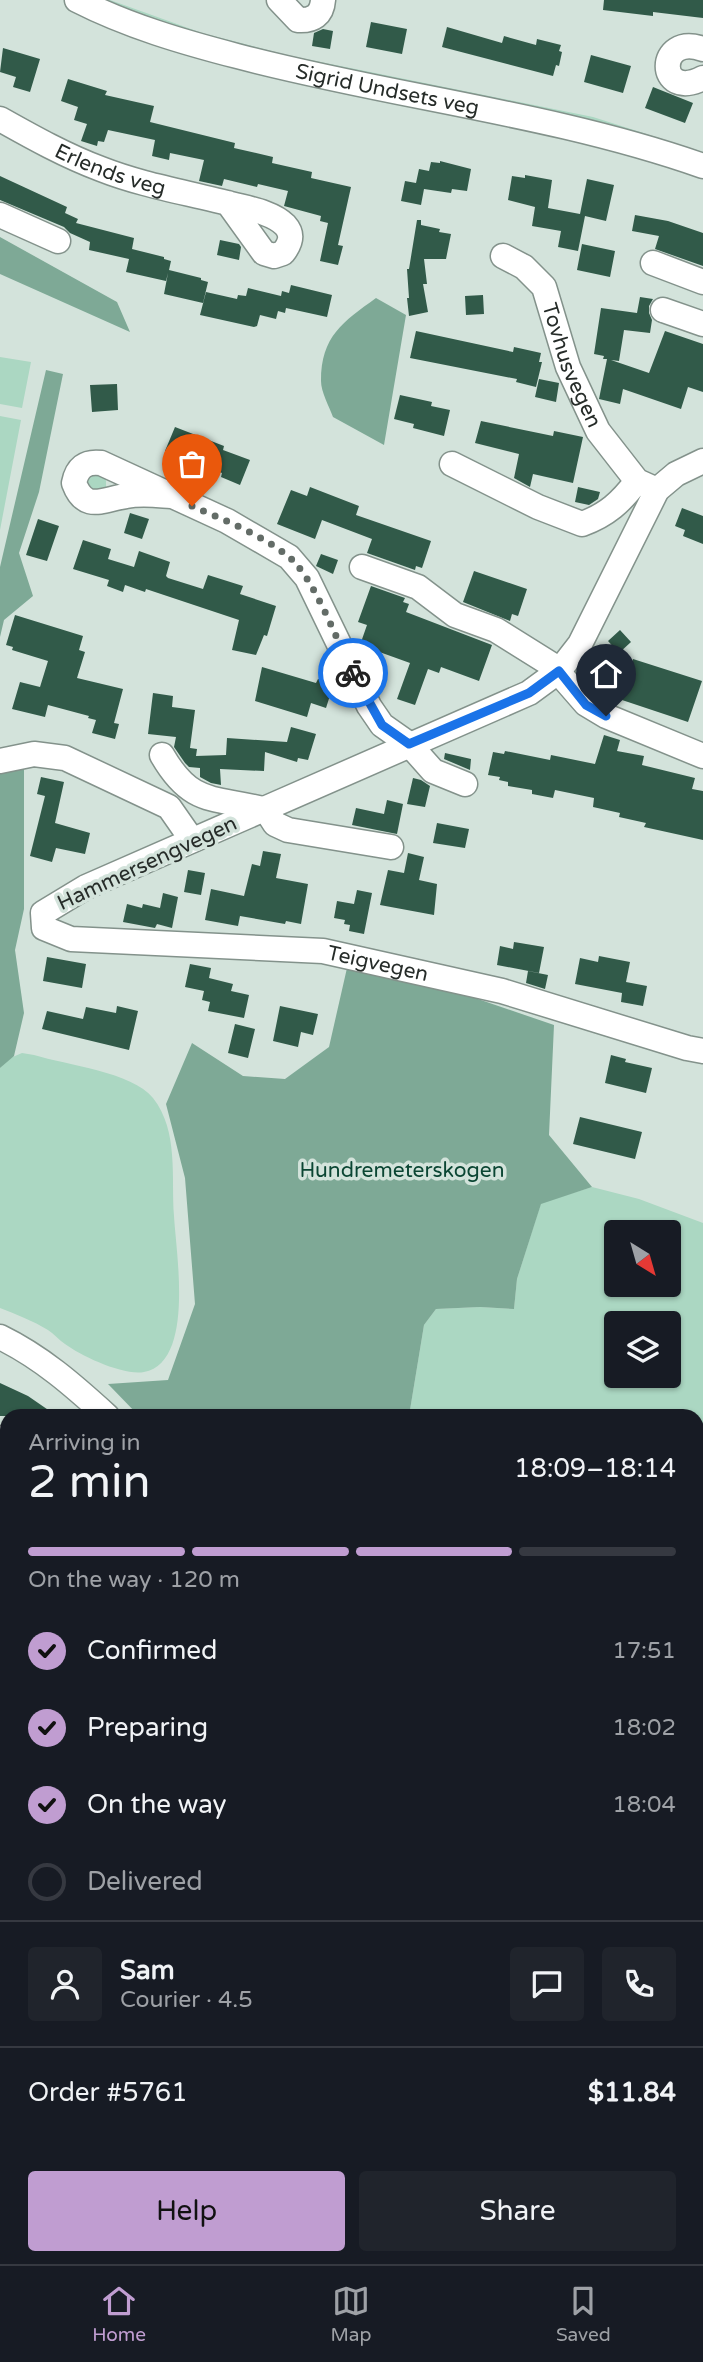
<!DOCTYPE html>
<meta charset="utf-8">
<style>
:root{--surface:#171b24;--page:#20242c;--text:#f1f3f6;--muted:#9ea1a6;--line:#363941;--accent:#c09dd1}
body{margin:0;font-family:"Varela Round",sans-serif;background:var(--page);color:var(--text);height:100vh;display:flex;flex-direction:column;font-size:26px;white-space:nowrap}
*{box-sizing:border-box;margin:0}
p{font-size:23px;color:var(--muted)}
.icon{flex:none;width:38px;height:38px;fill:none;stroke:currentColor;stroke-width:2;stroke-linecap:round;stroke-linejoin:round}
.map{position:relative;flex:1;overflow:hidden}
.panel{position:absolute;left:0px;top:1409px;width:704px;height:856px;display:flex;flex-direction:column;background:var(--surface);border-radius:21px 21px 0 0;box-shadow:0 2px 5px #0004}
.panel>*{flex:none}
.needle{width:46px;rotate:143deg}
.buttons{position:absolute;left:604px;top:1220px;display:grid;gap:14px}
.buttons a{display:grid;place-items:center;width:77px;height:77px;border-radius:7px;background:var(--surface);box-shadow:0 2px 5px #0004;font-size:35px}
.pin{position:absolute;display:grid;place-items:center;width:60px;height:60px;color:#fff;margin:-72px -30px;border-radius:50% 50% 50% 0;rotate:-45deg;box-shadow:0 0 7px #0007}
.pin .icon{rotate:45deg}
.courier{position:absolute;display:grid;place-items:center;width:70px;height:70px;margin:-35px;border:5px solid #1a73e8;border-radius:50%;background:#fff;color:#222;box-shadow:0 2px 9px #0007}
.overview em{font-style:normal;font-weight:600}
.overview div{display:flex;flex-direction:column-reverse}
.overview{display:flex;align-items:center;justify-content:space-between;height:119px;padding:0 28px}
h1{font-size:46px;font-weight:600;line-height:52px}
.bar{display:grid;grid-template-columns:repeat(4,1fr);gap:10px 7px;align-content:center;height:84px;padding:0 28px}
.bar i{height:9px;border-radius:5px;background:var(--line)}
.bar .selected{background:var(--accent)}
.bar p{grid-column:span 4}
.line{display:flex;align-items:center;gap:18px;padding:0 28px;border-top:2px solid var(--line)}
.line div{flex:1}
.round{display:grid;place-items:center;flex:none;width:74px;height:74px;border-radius:7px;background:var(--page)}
ol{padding:0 28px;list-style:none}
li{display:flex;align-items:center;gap:21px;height:77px}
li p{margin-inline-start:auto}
li .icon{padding:7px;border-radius:50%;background:var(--accent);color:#111;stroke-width:4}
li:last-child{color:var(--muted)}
li i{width:38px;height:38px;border:4px solid var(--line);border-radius:50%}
.action{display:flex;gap:14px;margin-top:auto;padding:14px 28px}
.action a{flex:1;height:80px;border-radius:7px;background:var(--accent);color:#111;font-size:28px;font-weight:600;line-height:80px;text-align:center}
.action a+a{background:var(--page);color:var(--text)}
.dock{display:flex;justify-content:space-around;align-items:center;height:98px;border-top:2px solid var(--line);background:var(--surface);font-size:19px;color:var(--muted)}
.dock a{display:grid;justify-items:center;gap:4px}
.dock .selected{color:var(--accent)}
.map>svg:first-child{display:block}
</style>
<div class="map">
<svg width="703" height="2264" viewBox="0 0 703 2264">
<rect width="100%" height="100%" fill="#d3e3db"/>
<path fill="#abd7c2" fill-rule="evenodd" d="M101 0H110L202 33 291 56 593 117 703 152V154L593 120 550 110 327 67 160 23Z
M0 357 31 362 22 408 0 404Z
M0 416 21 420 0 530Z
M94 472 106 478V489L94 495 84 482Z
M22 1053 34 1055C67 1065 132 1072 153 1098 179 1131 171 1178 174 1216 176 1253 195 1362 144 1372 124 1376 81 1356 65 1344 59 1340 54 1334 48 1330 33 1321 16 1314 0 1308V1068L8 1059Z
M592 1187 639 1199 703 1223V1531L697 1536 696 1416H409L424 1325 436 1309 480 1307 514 1309 517 1279 541 1203ZM616 1232H668V1284H616ZM616 1323H668V1376H616Z
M703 1749V1831L697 1828V1752Z
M0 1812 7 1814V2187L0 2184Z
M697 1872 703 1874V1903L700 1902 698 1907Z
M703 2012V2057L697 2055V2027Z
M413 2258H471V2264H413Z"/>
<path fill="#7ea996" d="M0 237 117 302 130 332 0 274Z
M376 298 406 315 384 445 333 417C329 406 321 392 321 381 321 336 343 322 376 298Z
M46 370 63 374 39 492 19 553 33 596 4 620 0 637V567Z
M24 768V909L15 950 24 1013 14 1056 0 1068V774Z
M347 968 475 998 554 1025 549 1135 592 1187 541 1204 517 1279 514 1309 480 1307 436 1309 424 1325 409 1416H139L108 1384 168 1380 195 1304 185 1178 166 1104 192 1043 243 1076 285 1079 329 1047Z
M703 1531V1749L697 1752 696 1536Z
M283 2258C302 2257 327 2253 343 2264H283Z"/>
<path fill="#315a49" d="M604 0H703V18L653 12V16L603 10Z
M371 22 407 29 402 54 366 47Z
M447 27 502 43 504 36 536 45 537 39 561 45 559 51 562 52 559 66 556 65 553 76 442 47Z
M323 29 333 31 330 49 312 46 314 33Z
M3 48 40 59 30 92 13 87 16 77 0 72Z
M591 55 631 66 623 93 584 82Z
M68 79 107 91 105 95 154 106 150 122 235 143 234 148 273 157 272 163 312 172 311 178 351 187 338 245 343 246 338 265 320 261 328 223 320 221 321 216 284 206 288 191 258 184 257 187 224 179 222 186 199 181 204 160 170 153 169 160 152 156 155 140 108 130 104 142 98 141 97 146 81 141 87 124 74 120 78 107 61 101Z
M653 87 693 103 685 123 645 108Z
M440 161 471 169 467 191 452 189 451 193 424 189 421 205 401 201 405 181 416 183 419 169 429 171 431 162 440 163Z
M525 175 552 180 548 208 580 214 587 179 614 185 606 221 585 216 578 251 558 247 561 231 532 226 535 207 508 200 512 176 525 178Z
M0 176 67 207 65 213 78 219 76 223 134 238 132 249 164 257V259L171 261 169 270 201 278V280L208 282 203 303 164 294 168 273 166 281 126 272 129 259 89 250 90 242 70 233 64 227 0 200Z
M635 215 668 221 703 233V266L655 249 659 236 632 231Z
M417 220H421V225L440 229 439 232 451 234 446 259H424L427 284H423L428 312 409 316 407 298H409L407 269H409Z
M220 240 239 244 241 247 239 260 217 255Z
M582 244 615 251 610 277 577 270Z
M291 285 332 295 327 317 286 308 285 313 278 311 276 319 260 315 257 326 254 327 200 315 206 292 237 299 238 295 246 296 248 288 281 296 282 291 289 293Z
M483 295 484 314 466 315 465 296Z
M640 297 653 299 649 306V313L652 320 650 333 624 330 619 361 611 360 649 373 665 331 703 344V392L688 387 681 409 623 389 620 404 599 399 607 359H603L604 356 594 354 601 308 637 313Z
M416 331 513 352 514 347 541 353 539 362H542L536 387 516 382 517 379 410 358Z
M539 379 559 383 556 402 535 397Z
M117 384 118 410 92 412 90 385Z
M400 395 432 402 431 406 450 410 444 436 413 428 414 424 394 419Z
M481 421 553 436 554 431 583 437 573 483 533 474 530 487 514 478 519 454 475 443Z
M175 427 224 446 223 450 250 460 240 485 221 477 222 473 165 451Z
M310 487 359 506 356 515 431 541 422 568 416 566 415 570 367 553 372 539 322 520 315 539 277 524 291 490 307 496Z
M578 487 600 492 598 499 589 505 575 502Z
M682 508 703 516V544L683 536 685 530 675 526Z
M130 513 149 519 142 539 124 533Z
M38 519 59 526 47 561 26 555Z
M83 540 111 549 108 559 134 567 139 551 170 562 166 576 168 578 203 589 208 575 243 586 240 594 276 606 267 636 264 635 256 655 232 650 239 620 146 589 145 592 125 585 123 592 107 586 109 580 73 569Z
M321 554 338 560 333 574 316 566Z
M474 571 527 589 518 616 512 614 510 621 463 602Z
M371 586 405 598 403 602 409 604 406 612 492 645 479 681 441 667 439 673 428 669 415 705 397 699 410 663 360 645 367 625 358 622Z
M15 615 83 636 79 650 85 652 77 678 123 689 114 723 119 724 115 739 92 733 96 720 88 718 89 716 48 705 45 717 12 709 20 682 40 687 48 661 12 650 13 647 6 645Z
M620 630 631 642 619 653 608 641Z
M633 659 702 681 688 722 622 700Z
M262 667 316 683 318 679 334 683 326 708 311 703 307 717 255 701Z
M153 693 173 696 172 707 195 710 190 748 197 749 196 756 226 755 227 738 287 742 291 727 316 734 308 760 298 758 297 762 265 752 264 771 220 769 221 785 211 783 200 777V768L189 767 185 763 174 747 176 737 148 734Z
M604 735 620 740 617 751 644 756 642 765 695 778 692 789 703 791V840L644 827 646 823 619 817 620 813 593 807 594 798 555 790 553 798 532 794V790L508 786V782L499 780 500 777 488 775 493 752 504 754 505 751 550 760 551 755 595 764Z
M445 753 471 759 470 770 444 759Z
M41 777 64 782 55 823 90 833 85 854 56 848 52 862 30 856 45 796 37 794Z
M413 778 421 780 430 786 425 807 407 804Z
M387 800 403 804 397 834 352 825 356 808 384 814Z
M437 823 469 829 465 848 433 843Z
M263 851 281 854 276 878 308 884 301 924 286 921 285 924 240 916 238 926 205 920 211 889 244 896 252 864 260 866Z
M408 853 424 857 419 880 437 884 434 915 380 905 388 870 404 873Z
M188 870 205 873 201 895 184 892Z
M357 890 372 893 364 934 349 931 350 925 344 924 345 920 334 918 337 901 354 904Z
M163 893 178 897 172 928 157 924 155 928 123 922 127 904 142 908 143 904 160 908Z
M514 942 544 947 539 973 497 965 500 946 513 949Z
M599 956 630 962 626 982 647 986 643 1006 621 1002 622 993 575 984 580 958 598 962Z
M47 957 86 964 82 988 43 981Z
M190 964 211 968 209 978 233 984 231 991 249 995 244 1018 208 1011 210 1002 202 1000 204 991 185 987Z
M528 971 548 975 545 989 526 983Z
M117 1006 138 1011 129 1050 42 1029 47 1011 83 1019 86 1007 116 1013Z
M280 1006 318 1014 313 1035 301 1032 298 1047 273 1041Z
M235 1024 255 1029 248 1058 228 1053Z
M611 1055 626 1059 625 1062 652 1068 646 1093 605 1083Z
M580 1117 642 1132 635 1159 573 1144Z
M0 1383 28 1396 57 1416H0Z"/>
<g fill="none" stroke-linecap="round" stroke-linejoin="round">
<defs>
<g id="minor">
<path id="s1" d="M77 0C128 26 183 42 237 56 392 97 552 113 703 166"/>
<path d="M279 0 298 20C313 21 322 15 323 0"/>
<path d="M703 49C656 32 656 102 703 78"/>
<path id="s2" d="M0 119C32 137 66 156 101 169 144 186 191 193 235 205 251 209 273 213 285 225 294 235 290 244 283 253L274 256 264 253 228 203"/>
<path d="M0 215 58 241"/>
<path id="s3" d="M503 256 524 267 544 287 568 367 598 431 637 481 657 490"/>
<path d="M653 263 703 282"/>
<path d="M663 310 703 324"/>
<path id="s4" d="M703 461 676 474 657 490 580 644 559 671 529 693 86 887 43 913 44 928 71 939 323 951 502 991 687 1048 703 1051"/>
<path d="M452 464 538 507 582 524C607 515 621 502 637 481"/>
<path d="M171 496C156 495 141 493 126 496 103 499 85 513 74 483 77 468 85 461 101 463L227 521 289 557 307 578 369 706 382 725 409 744 433 771 465 784"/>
<path d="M362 567 418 587 455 615 496 630 552 665 586 704 606 716 703 756"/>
<path d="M162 755C192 807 214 796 266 810L275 824 288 830 391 847"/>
<path d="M0 761 34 754 65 758 169 807 192 840"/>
<path d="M0 1337C41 1357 73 1385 107 1416"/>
<path d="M0 1438 7 1442"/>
<path d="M0 1692 7 1695"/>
<path d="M0 1803 7 1804"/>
<path d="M696 1840 703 1842"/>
<path d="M696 1982 703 1985"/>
<path d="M696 2084 703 2086"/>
<path d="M696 2232 703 2215"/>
<path d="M0 2259 13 2264"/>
</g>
</defs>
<use href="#minor" stroke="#83928b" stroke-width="27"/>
<use href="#minor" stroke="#fff" stroke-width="24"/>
</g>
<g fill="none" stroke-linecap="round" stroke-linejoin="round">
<path stroke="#636c67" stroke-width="7" stroke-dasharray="0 12.6" d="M192 506C224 520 260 534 288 556 314 577 337 641 353 673"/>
<path stroke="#1a73e8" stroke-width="9" d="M353 673 382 725 409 744 529 693 559 671 586 705 606 716"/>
</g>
<g text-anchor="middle" stroke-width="7" stroke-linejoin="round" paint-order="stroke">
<g font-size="21" fill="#262c29" stroke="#d3e3db">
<text dy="7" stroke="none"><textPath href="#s1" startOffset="324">Sigrid Undsets veg</textPath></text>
<text dy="7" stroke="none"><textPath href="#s2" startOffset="122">Erlends veg</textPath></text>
<text dy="7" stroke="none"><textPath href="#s3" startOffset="135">Tovhusvegen</textPath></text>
<text transform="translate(147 863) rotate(-25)" y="7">Hammersengvegen</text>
<text dy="7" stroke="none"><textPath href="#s4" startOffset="1185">Teigvegen</textPath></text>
</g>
<g font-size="21" fill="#0b4633" stroke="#d3e3db">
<text x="402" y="1177">Hundremeterskogen</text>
</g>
</g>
</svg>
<div class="buttons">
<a><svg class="needle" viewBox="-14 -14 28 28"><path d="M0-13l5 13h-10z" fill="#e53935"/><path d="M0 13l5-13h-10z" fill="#9ea1a6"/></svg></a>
<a><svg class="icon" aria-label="layers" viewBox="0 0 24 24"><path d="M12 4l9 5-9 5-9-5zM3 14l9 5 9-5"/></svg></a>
</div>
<div class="pin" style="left:192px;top:506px;background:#ea580c"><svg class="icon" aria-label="bag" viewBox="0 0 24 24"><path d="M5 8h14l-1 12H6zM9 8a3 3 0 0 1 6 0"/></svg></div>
<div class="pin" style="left:606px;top:716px;background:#1f2937"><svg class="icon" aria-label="home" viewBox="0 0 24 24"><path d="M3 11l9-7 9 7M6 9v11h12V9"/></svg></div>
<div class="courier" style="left:353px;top:673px"><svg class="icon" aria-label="bike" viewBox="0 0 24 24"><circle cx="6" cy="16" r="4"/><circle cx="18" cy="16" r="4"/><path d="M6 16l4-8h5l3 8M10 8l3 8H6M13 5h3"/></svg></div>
<section class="panel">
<div class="overview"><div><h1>2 min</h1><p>Arriving in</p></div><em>18:09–18:14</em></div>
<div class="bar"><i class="selected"></i><i class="selected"></i><i class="selected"></i><i></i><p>On the way · 120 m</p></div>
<ol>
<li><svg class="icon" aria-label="check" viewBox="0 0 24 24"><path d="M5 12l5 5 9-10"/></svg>Confirmed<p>17:51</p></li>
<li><svg class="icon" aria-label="check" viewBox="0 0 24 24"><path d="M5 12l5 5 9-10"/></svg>Preparing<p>18:02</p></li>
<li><svg class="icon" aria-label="check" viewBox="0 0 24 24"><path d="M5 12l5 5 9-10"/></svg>On the way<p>18:04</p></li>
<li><i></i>Delivered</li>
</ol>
<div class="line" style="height:126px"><a class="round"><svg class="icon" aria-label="person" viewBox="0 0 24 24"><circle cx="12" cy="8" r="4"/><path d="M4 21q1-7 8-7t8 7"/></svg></a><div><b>Sam</b><p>Courier · 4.5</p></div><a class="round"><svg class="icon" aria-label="chat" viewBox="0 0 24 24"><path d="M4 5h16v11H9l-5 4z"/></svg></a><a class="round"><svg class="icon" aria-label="phone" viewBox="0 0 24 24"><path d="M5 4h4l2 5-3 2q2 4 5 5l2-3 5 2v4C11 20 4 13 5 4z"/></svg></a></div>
<div class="line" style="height:91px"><div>Order #5761</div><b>$11.84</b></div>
<div class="action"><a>Help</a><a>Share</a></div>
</section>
</div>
<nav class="dock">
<a class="selected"><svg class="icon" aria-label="home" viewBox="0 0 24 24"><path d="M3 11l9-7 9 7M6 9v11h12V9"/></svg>Home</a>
<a><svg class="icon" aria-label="map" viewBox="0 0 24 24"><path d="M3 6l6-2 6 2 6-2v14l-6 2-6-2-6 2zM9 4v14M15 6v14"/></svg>Map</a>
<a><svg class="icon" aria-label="saved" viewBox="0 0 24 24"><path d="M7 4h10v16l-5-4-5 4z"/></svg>Saved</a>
</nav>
